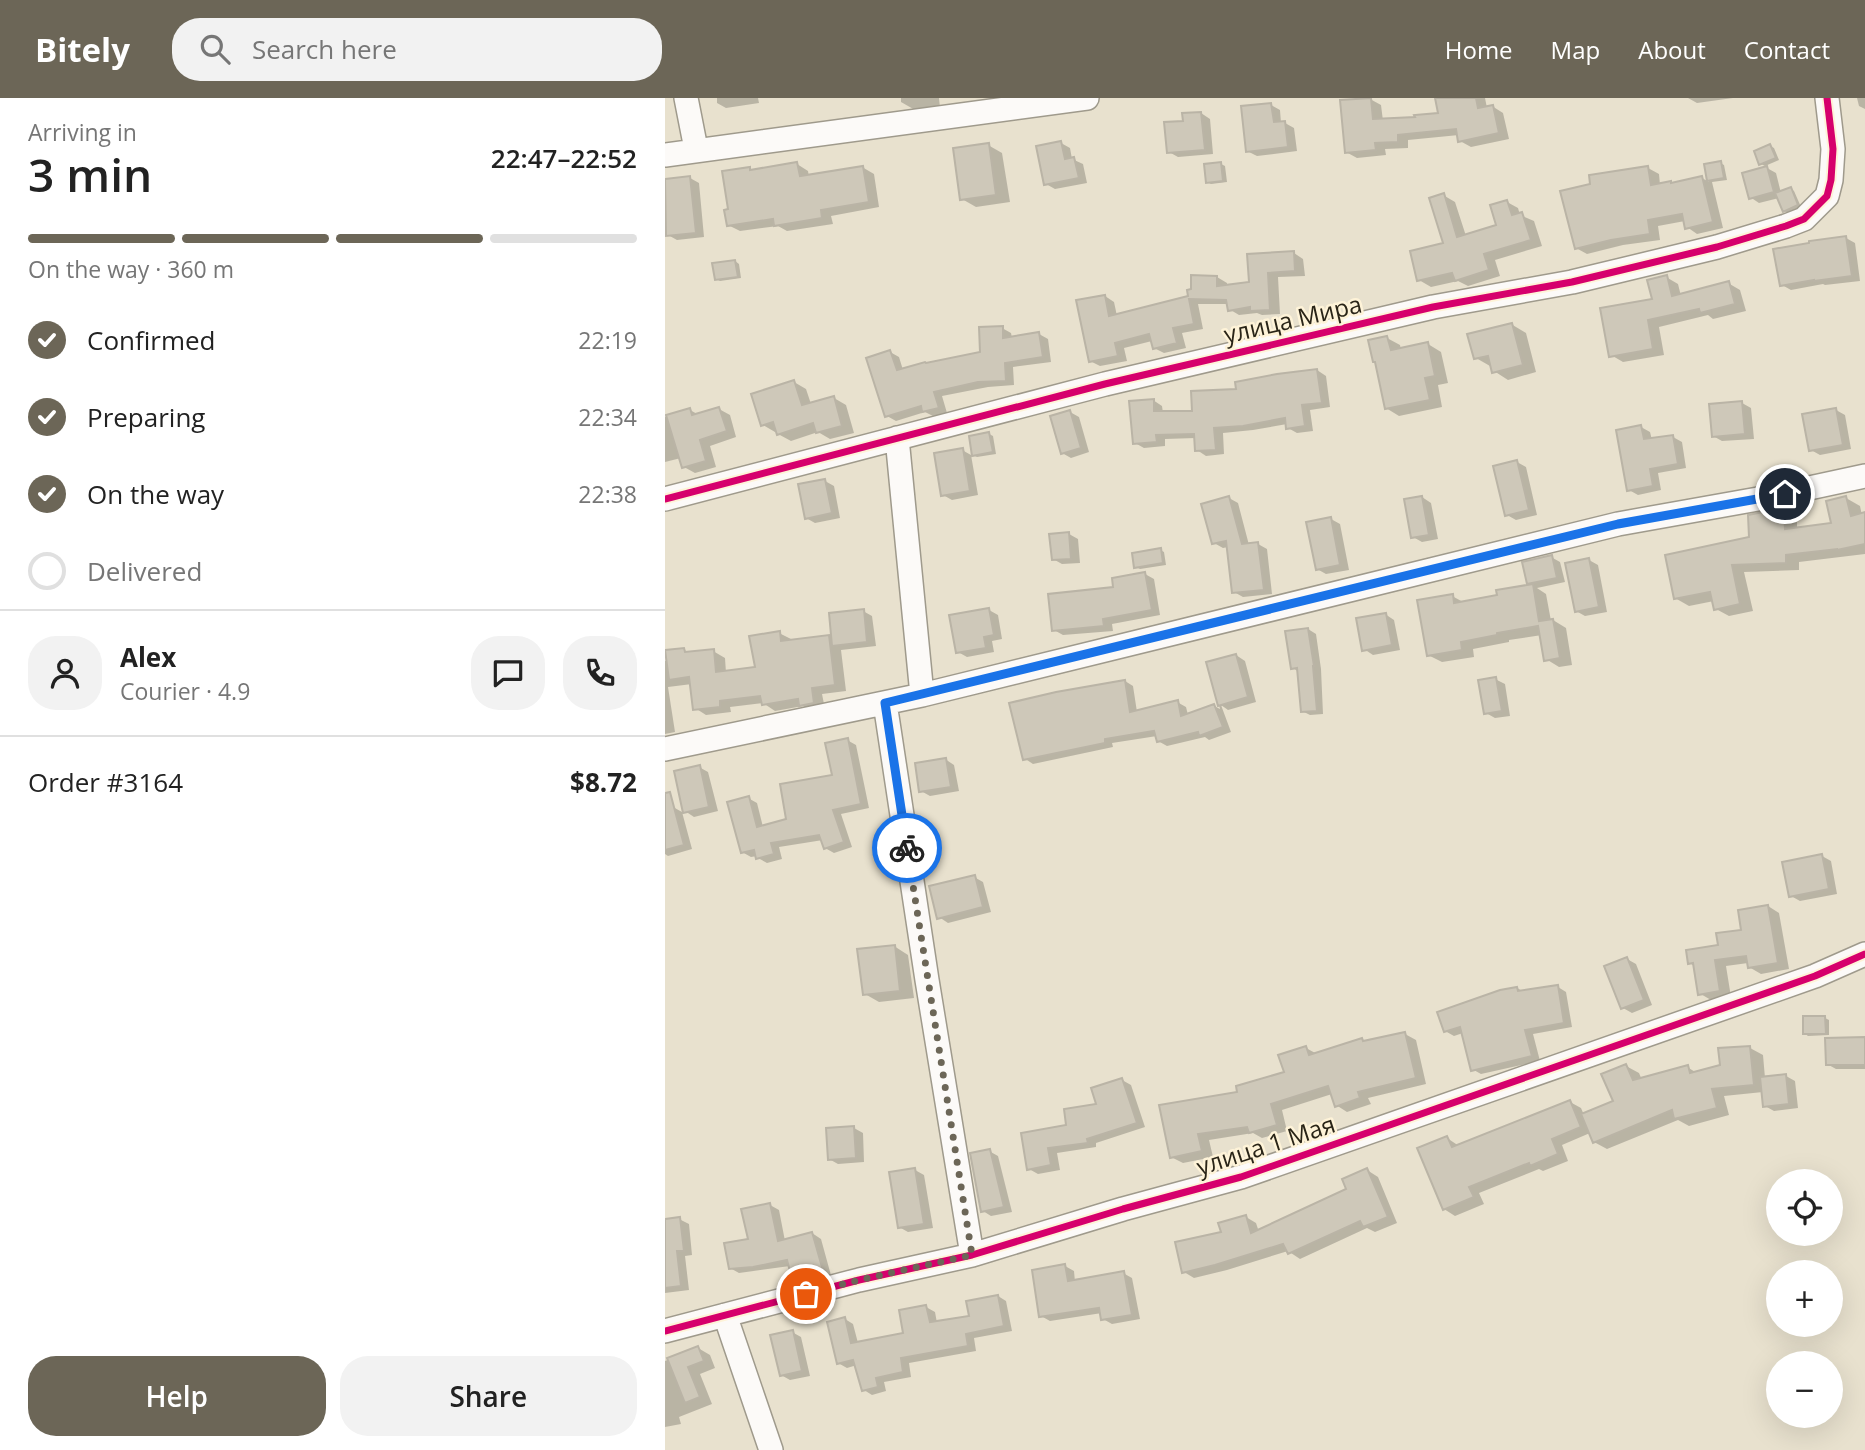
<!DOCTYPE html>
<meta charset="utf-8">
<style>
:root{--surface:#fff;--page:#f2f2f2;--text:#222;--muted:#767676;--line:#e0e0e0;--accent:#6c6657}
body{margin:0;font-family:"Open Sans",sans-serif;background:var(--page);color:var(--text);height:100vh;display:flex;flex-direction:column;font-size:26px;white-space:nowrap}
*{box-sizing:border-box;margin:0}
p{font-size:23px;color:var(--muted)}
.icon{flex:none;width:38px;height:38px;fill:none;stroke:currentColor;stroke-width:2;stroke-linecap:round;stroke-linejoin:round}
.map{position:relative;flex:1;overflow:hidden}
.panel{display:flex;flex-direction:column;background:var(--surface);width:665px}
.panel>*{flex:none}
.tools{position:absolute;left:1101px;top:1071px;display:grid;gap:14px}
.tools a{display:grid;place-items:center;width:77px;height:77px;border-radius:50%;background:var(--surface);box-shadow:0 7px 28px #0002;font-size:35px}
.pin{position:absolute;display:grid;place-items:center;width:60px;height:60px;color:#fff;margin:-30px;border:4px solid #fff;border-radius:50%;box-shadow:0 2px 7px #0007}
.courier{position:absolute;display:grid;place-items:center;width:70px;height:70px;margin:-35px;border:5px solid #1a73e8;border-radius:50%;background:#fff;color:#222;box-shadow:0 2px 9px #0007}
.summary em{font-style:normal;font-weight:600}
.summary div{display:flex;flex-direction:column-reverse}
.summary{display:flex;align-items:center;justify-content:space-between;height:119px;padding:0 28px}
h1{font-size:46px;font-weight:600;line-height:52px}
.bar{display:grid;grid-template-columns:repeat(4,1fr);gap:10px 7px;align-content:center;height:84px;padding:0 28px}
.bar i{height:9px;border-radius:5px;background:var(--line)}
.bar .active{background:var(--accent)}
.bar p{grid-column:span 4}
.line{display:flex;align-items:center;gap:18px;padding:0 28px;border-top:2px solid var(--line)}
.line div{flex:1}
.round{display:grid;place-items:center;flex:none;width:74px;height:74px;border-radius:28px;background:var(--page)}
ol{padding:0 28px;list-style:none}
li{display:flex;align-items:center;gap:21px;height:77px}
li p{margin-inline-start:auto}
li .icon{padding:7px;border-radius:50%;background:var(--accent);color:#fff;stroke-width:4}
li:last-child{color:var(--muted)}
li i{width:38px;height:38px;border:4px solid var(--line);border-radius:50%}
.button{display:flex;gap:14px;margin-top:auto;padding:14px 28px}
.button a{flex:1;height:80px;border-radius:28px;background:var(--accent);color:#fff;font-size:28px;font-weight:600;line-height:80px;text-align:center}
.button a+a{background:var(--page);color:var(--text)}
header{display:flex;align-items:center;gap:42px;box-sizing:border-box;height:98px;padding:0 35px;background:var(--accent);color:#fff}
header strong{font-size:33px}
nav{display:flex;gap:38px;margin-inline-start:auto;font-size:24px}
.search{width:490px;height:63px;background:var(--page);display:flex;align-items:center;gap:18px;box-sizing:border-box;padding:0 24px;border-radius:28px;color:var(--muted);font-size:26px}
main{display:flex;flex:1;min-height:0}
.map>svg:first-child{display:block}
</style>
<header>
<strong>Bitely</strong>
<div class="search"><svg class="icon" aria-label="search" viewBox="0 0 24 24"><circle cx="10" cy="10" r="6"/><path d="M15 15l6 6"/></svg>Search here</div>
<nav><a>Home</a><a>Map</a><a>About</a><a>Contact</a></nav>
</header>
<main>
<section class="panel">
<div class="summary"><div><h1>3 min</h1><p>Arriving in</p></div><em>22:47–22:52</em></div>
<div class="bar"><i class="active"></i><i class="active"></i><i class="active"></i><i></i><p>On the way · 360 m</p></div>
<ol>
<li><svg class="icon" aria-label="check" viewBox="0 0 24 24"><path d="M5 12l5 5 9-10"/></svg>Confirmed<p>22:19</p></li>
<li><svg class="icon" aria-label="check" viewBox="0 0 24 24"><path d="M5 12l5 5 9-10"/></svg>Preparing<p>22:34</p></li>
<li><svg class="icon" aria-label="check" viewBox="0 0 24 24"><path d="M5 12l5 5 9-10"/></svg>On the way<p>22:38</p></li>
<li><i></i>Delivered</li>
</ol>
<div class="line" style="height:126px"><a class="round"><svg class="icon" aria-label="person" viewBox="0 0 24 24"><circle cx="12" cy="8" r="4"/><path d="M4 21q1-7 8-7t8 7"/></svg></a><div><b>Alex</b><p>Courier · 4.9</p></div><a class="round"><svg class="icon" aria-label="chat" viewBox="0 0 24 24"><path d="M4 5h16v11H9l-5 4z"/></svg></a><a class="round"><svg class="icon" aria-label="phone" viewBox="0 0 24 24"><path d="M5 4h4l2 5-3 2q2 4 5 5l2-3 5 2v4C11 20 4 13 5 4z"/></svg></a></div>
<div class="line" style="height:91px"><div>Order #3164</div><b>$8.72</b></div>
<div class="button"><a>Help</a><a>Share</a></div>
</section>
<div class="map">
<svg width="1200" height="1352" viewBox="0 0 1200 1352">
<rect width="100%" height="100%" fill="#e8e1ce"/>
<path fill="#0003" d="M52 0H93L94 5 61 10 52 5Z
M236 0H274L275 10 250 12 236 4Z
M772 0H820L822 10 827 8 838 15 844 41 806 49 795 43 794 37 743 42V50L720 51 721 57 692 60 681 54 705 1 716 7 718 23 775 16Z
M1023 0H1068L1032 5Z
M1192 0H1200V11L1194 8Z
M606 7 615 12 616 25H620L629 30 632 53 592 58 582 53Z
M536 15 545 21 548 56 513 59 504 54 520 24Z
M396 45 405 50 407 61 418 66 422 85 390 91 381 86Z
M323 47 337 55 345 104 311 109 297 101Z
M1105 48 1109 50 1114 62 1100 68 1096 66Z
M1055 65 1059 67 1062 82 1047 84 1058 130 1032 136 1022 129 1020 123 993 128 995 142 958 147 922 156 911 150 983 70 994 76 995 87 1037 80 1044 84 1041 67Z
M132 66 143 73 144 79 197 69 209 76 214 109 166 118 168 126 122 133 113 128 75 133 63 127 65 112 85 71 88 73Z
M556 66 560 68 562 84 546 86 542 84Z
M1102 70 1111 75 1116 95 1125 91 1129 93 1136 109 1123 115 1119 113 1114 100 1094 105 1085 99Z
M25 80 34 85 39 139 12 142 3 137 2 125H0V83Z
M778 97 790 104 801 138 833 128 842 104 853 110 855 117 869 123 877 148 830 162 835 178 803 188 793 183 766 189 754 182 780 147Z
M1181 140 1190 145 1195 183 1160 187 1158 186 1126 192 1117 187Z
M629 155 638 161 640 178 613 179 615 216 597 217 592 215 574 217 564 211V206H533L538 231 517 235 521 250 499 255 489 250 487 243 459 250 462 263 435 268 425 263 440 198 449 204 452 218 525 199 552 179 562 185V188L585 185Z
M70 163 74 166 76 180 55 183 51 181Z
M1001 179 1013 186 1016 198 1063 185 1075 192 1081 213 1048 221 1043 217 994 229 999 257 958 264 946 257 989 202Z
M846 226 861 235 871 274 843 282 829 273 827 268H825L811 260Z
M337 230 346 235 347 240 374 236 383 241 386 264 348 269 349 287 323 289 277 298 282 315 268 318 260 314 231 323 222 318 225 254 234 259 238 272 317 255Z
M722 240 735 247 736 252 763 246 776 254 783 285 773 287 777 309 734 318 721 310Z
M652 272 661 278 665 309 645 312 648 333 632 335 623 330 622 326 588 332 558 335 559 356 541 358 532 352 531 340 500 341V348L479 350 470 345 488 302 497 308 498 315 529 314 573 292Z
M129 284 141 291 146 306 169 300 181 307 189 335 165 341 153 334 126 343 113 336V333L110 334 98 327Z
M1077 305 1086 310 1089 341 1057 343 1048 338Z
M54 311 65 317 71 339 45 348 51 369 30 375 19 369 16 360 0 364V319L25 312 34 317Z
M1171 312 1180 317 1186 351 1155 357 1146 352Z
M405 314 414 319 424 354 406 360 397 355Z
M976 329 985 334 987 342 1008 339 1017 344 1021 370 993 375 996 392 973 397 964 392Z
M324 336 328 338 331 356 312 359 308 357Z
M297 352 306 357 313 397 287 402 278 397Z
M852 364 861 369 872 417 851 422 842 417Z
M160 383 169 388 175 420 150 425 141 420Z
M757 399 766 405 773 441 757 444 748 439Z
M564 400 573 405 584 447 593 446 602 451 607 496 578 499 569 494 563 449 558 450 549 445Z
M1181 400 1195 408 1200 432V456L1134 464V472L1079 474 1088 513 1064 518 1051 511 1049 503 1024 508 1010 500 1119 415 1132 423V431L1168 426Z
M666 421 675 426 684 472 661 476 652 471Z
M404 436 413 441 415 465 397 466 388 461Z
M495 452 499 454 501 467 475 471 471 469Z
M886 459 895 464 900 484 872 490 881 496 886 523 888 522 901 530 907 567 894 569 881 561 877 537 844 542V544L808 551 809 559 777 564 763 557 787 498 800 505 868 488 863 485Z
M924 462 933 467 942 514 920 518 911 513Z
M480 476 489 481 495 517 447 526 448 533 398 537 389 532 450 491Z
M324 512 333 517 337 541 327 543 329 554 302 559 293 554Z
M198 513 207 518 211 548 176 552 181 593 157 596 160 611 147 613 138 608 110 613 98 605 65 609 66 614 41 617 30 610 27 586 3 589 10 634 0 636V563H3L19 552 26 556 48 553 60 560 61 575 92 570 114 535 126 541V544L163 539 168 542Z
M720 516 729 522 735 552 708 557 699 551Z
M643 531 651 536 656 571 658 616 645 617 637 613 634 574 628 570Z
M571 557 580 563 591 604 563 612 556 607 566 634 544 642 540 639 502 648 493 643 492 638 447 645 448 649 368 666 359 660 460 583 468 588 472 614 512 604 521 609 523 617 549 608 555 611 543 565Z
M830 581 840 586 845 618 830 620 821 615Z
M182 642 191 647 204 710 176 716 187 749 169 755 160 750 158 742 114 749 117 761 102 765 93 760 92 758 86 759 77 754 83 700 92 705 98 729 123 722 169 679Z
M280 661 289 667 294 693 265 698 256 693Z
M34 669 43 674 53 713 29 719 20 713Z
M8 709 17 714 27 751 3 758 0 756V711Z
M1157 758 1166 763 1172 796 1135 803 1126 798Z
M309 779 318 784 326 814 283 825 274 819Z
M1103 808 1114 815 1124 871 1096 876 1084 869 1083 865 1061 868 1066 899 1046 902 1034 895 1030 868 1024 865 1078 833Z
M229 848 243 857 249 900 214 904 200 896Z
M962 861 971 866 987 907 967 915 958 910Z
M893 889 901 894 907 929 868 936 875 963 816 976 807 971 798 935 789 938 780 933 852 890 859 894Z
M1160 920 1164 922V937L1143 938 1139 935Z
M740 936 751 942 761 986 703 1000 706 1006 682 1014 671 1007 667 996 617 1012 622 1033 597 1040 588 1035 544 1042 548 1059 518 1065 506 1059 574 995 621 975 641 950 652 956 697 942 702 944Z
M1200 941V971H1171L1162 966V942Z
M1085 950 1098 957 1100 980 1121 978 1130 983 1133 1010 1109 1013 1100 1008 1098 994 1059 998 1064 1017 1024 1028 1013 1022 942 1051 929 1044 925 1035 897 1047 903 1063 878 1073 874 1071 814 1095 819 1106 790 1118 779 1111 782 1040 794 1048 905 1004 916 1010 919 1017 950 1004 961 968 974 975 977 982 1022 969 1032 975 1057 969Z
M457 982 466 987 480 1029 431 1045V1049L392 1055 395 1072 373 1076 364 1071 403 1028 434 1008Z
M189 1030 198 1035 199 1064 173 1066 164 1061Z
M324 1053 333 1058 347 1114 326 1118 318 1113Z
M250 1072 259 1077 268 1130 243 1134 234 1129Z
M702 1072 713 1079 732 1125 710 1134 702 1130 635 1161 623 1153 562 1172 529 1180 519 1174 558 1136 581 1119 591 1125 594 1134 683 1092Z
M105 1107 114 1112 120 1143 147 1135 156 1141 167 1181 139 1189 130 1184 125 1168 74 1175 65 1170 85 1142Z
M14 1121 24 1126 27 1157 20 1158 24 1192 0 1195V1123Z
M400 1168 409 1173 410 1184 458 1175 467 1180 475 1221 447 1226 438 1221 437 1215 385 1223 376 1218Z
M333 1198 341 1203 347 1233 309 1240 311 1253 244 1265 246 1279 219 1284 221 1293 207 1297 199 1292 192 1267 182 1270 173 1265 180 1221 188 1226 193 1245 240 1236 261 1209 270 1214 272 1225 306 1219Z
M127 1234 136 1239 145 1278 125 1282 116 1277Z
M33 1250 45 1257 50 1270 35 1276 47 1306 14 1319 16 1326 0 1329V1263Z"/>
<path fill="#cec8b9" stroke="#bab4a6" stroke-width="2" d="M706 0 708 21 750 19 749 17 773 15 770 0H811L813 10 828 7 834 35 793 44 791 31 733 37V44L710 45 711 52 680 55 675 2Z
M606 5 609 24 620 23 623 49 581 54 576 8Z
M536 14 540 52 502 55 499 24 518 23 517 15Z
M396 43 400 61 409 59 414 80 379 87 371 48Z
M324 45 331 97 295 102 288 50Z
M1105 46 1111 60 1094 67 1089 53Z
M1056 63 1059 80 1042 83 1039 66Z
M132 64 135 78 198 68 204 104 156 112 157 120 109 128 108 121 62 128 59 112 63 111 57 73 85 69V72Z
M556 64 558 83 541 85 539 66Z
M983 68 986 87 1006 83V85L1037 78 1048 124 1020 131 1017 116 983 122 985 136 946 142 910 151 895 93 925 86 924 77Z
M1102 68 1109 94 1084 101 1077 75Z
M25 78 31 135 1 138 0 81Z
M1126 89 1133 107 1118 114 1110 95Z
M779 95 792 139 831 127 825 107 842 102 847 117 857 114 866 142 819 156 824 172 790 183 787 175 752 183 745 153 778 145 764 100Z
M1181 138 1187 178 1149 183V182L1115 188 1108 151 1144 145V143Z
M629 153 630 173 603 175 605 212 585 213V209L563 213 561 202 524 201 529 226 508 230 512 245 488 251 484 236 450 245 453 258 424 264 411 202 440 197 444 218 523 198 522 192 526 191V177L552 178V188L584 184 582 156Z
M70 162 73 179 50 182 47 165Z
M1002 177 1007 198 1064 183 1070 206 1035 215 1034 211 983 222 988 251 944 259 935 210 987 201 982 182Z
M847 225 858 267 827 275 823 258 809 261 802 236Z
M338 228V240L374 234 378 259 340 265 341 283 313 284 269 294 274 310 257 314 256 308 220 319 201 260 225 252 232 272 260 264 261 265 315 254 314 229Z
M722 238 726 252 763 244 770 278 760 280 765 302 720 311 710 264H708L703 242Z
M652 271 657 305 637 307 640 328 621 331 620 320 578 328 549 330 551 352 530 353 529 336 491 337 492 344 468 346 464 303 489 301V313H527L526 293 571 291 570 284 612 276Z
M129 282 137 307 169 298 177 328 151 335 148 325 112 337 108 324 96 328 86 296Z
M1077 303 1080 336 1047 339 1044 306Z
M54 309 62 333 35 342 41 363 17 370 1 317 25 310 27 317Z
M1171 310 1178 347 1144 353 1137 316Z
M405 312 416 350 396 356 385 318Z
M976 327 979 341 1008 337 1013 366 985 371 988 388 962 393 951 332Z
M324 334 328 354 307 358 304 338Z
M298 350 305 393 276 398 269 355Z
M852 362 864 412 840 418 828 368Z
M160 381 167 415 140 421 133 386Z
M564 398 577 446 593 444 599 492 567 495 561 443 547 446 536 406Z
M757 398 764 437 746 440 739 401Z
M1181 398 1186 418 1200 414V446L1172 452V451L1121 457V465L1067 467 1075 506 1049 512 1045 494 1009 501 1000 457 1084 439 1083 417 1098 414H1119L1120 431 1166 425 1161 403Z
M666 419 675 467 651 472 641 424Z
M404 434 406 461 387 462 384 436Z
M496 450 498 465 469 470 467 455Z
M887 457 892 480 862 486 857 464Z
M924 460 934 509 910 514 900 465Z
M480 474 487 512 438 521 439 528 387 533 383 496 448 489 447 480Z
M868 486 874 523 888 521 895 560 879 563 873 528 832 535V537L796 544 797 552 762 558 752 502 788 496 789 505 832 497 831 492Z
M324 510 329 537 319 539 321 550 291 555 284 517Z
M199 511 202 544 167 548 164 515Z
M721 515 727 547 697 553 691 520Z
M643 530 649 568H648L652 613 636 614 632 570 626 571 620 533Z
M115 533 116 543 164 537 170 587 147 590 149 605 134 608 133 601 97 607 95 598 55 603V609L28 612 24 579 4 582 0 552 19 550 20 554 49 551 51 574 90 569 84 538Z
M571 556 583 599 553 608 541 564Z
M831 579 837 613 819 616 813 582Z
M460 582 465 614 513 602 516 618 549 606 558 629 534 638 533 634 492 644 489 633 440 641V645L358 662 344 605 391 594Z
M183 640 196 706 168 712 179 744 159 751 154 737 106 745 109 756 91 761 89 752 76 755 62 704 84 698 92 729 121 721 115 686 167 677 160 645Z
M281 660 286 689 254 694 250 665Z
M35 667 44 709 18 715 9 673Z
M5 694 19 747 0 752V695Z
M1157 756 1164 791 1124 799 1117 764Z
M310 777 318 809 272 821 264 788Z
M1103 807 1113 865 1083 870 1081 858 1050 862 1055 893 1033 897 1028 865 1023 866 1021 852 1053 847 1051 835 1076 832 1073 812Z
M230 847 235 893 198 897 192 851Z
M962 859 979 902 956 911 939 868Z
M893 887 899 925 860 932 867 958 806 973 795 929 779 934 772 914 835 892 852 889 853 893Z
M1138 918H1160L1161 936H1138Z
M740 934 751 980 693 994 695 1000 670 1009 663 988 606 1006 612 1027 584 1035 582 1029 533 1036 537 1053 505 1060 494 1007 572 994 571 988 619 974 613 957 641 948 644 957 697 940 698 943Z
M1200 939V967H1161L1160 940Z
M1085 948 1089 987 1047 991 1052 1010 1009 1021 1007 1012 928 1045 916 1016 948 1003 936 976 961 966 968 982 1023 967 1025 975 1055 967 1053 950Z
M1121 976 1124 1006 1098 1009 1095 979Z
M457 980 472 1025 422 1041 423 1045 383 1050 386 1067 362 1072 356 1035 401 1027 399 1011 431 1006 426 990Z
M905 1002 916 1029 887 1041 893 1056 865 1068 864 1065 804 1089 809 1099 778 1112 752 1050 782 1038 787 1049Z
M189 1028 191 1060 163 1062 161 1030Z
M325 1051 339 1109 316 1114 305 1055Z
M250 1070 259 1126 233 1130 224 1074Z
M702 1070 723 1119 698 1129 695 1123 623 1156 618 1146 550 1167 517 1175 510 1144 556 1134 553 1125 581 1117 586 1135 681 1091 677 1081Z
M105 1105 113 1143 147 1134 159 1176 128 1185 122 1162 88 1169 64 1171 59 1145 83 1141 76 1111Z
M15 1119 19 1153H12L16 1188 0 1190V1121Z
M400 1166 403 1183 459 1173 467 1217 436 1222 434 1210 374 1219 367 1172Z
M333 1197 339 1228 301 1236 303 1248 236 1260 238 1274 211 1280 213 1289 197 1293 188 1262 172 1266 162 1224 180 1219 186 1245 238 1235 234 1212 261 1207 265 1224 304 1218 301 1203Z
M128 1232 137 1273 115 1278 105 1237Z
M33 1248 39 1263 23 1269 35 1299 20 1305 2 1260Z"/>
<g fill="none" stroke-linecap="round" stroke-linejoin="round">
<defs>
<path id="minor" d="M21 0 31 51
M0 57 422 0
M232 340 257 597
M0 401 440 286 768 209 907 184 1052 149 1121 128 1139 121 1162 98 1166 82 1168 51 1162 0
M220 605 262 882 307 1157
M0 651 257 597 953 426 1093 401 1200 378
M60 1217 106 1352
M0 1233 194 1182 307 1157 458 1111 576 1079 1150 878 1200 856"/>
</defs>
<use href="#minor" stroke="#9f9a8c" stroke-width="26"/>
<use href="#minor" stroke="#fcfaf8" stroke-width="23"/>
<defs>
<path id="cycleway" d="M0 401 440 286 768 209 907 184 1052 149 1121 128 1139 121 1162 98 1166 82 1168 51 1162 0
M0 1233 194 1182 307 1157 458 1111 576 1079 1150 878 1200 856"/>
</defs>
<use href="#cycleway" stroke="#fef3d8" stroke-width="11"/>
<use href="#cycleway" stroke="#d6006c" stroke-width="7"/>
</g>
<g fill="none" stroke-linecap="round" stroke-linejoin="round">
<path stroke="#6c6657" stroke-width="7" stroke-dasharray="0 12.6" d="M141 1196 194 1182 307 1157 242 750"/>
<path stroke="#1a73e8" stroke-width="9" d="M242 750 220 605 953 426 1120 396"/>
</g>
<g text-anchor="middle" stroke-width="5" stroke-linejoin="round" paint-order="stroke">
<g font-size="24" fill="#292417" stroke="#fef3d8">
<text transform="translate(628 222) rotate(-13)" y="8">улица Мира</text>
<text transform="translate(601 1048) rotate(-18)" y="8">улица 1 Мая</text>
</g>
</g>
</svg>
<div class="tools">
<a><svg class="icon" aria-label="locate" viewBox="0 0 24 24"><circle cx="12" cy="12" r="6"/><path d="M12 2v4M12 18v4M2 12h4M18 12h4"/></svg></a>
<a>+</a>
<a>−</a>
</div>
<div class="pin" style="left:141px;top:1196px;background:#ea580c"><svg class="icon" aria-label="bag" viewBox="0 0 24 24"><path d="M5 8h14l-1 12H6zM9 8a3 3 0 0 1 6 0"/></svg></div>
<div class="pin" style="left:1120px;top:396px;background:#1f2937"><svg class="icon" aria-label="home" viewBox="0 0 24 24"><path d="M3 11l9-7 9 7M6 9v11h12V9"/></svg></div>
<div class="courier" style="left:242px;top:750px"><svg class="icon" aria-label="bike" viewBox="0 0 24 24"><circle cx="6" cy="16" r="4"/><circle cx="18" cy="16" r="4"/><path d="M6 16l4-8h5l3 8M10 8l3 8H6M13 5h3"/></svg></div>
</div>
</main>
